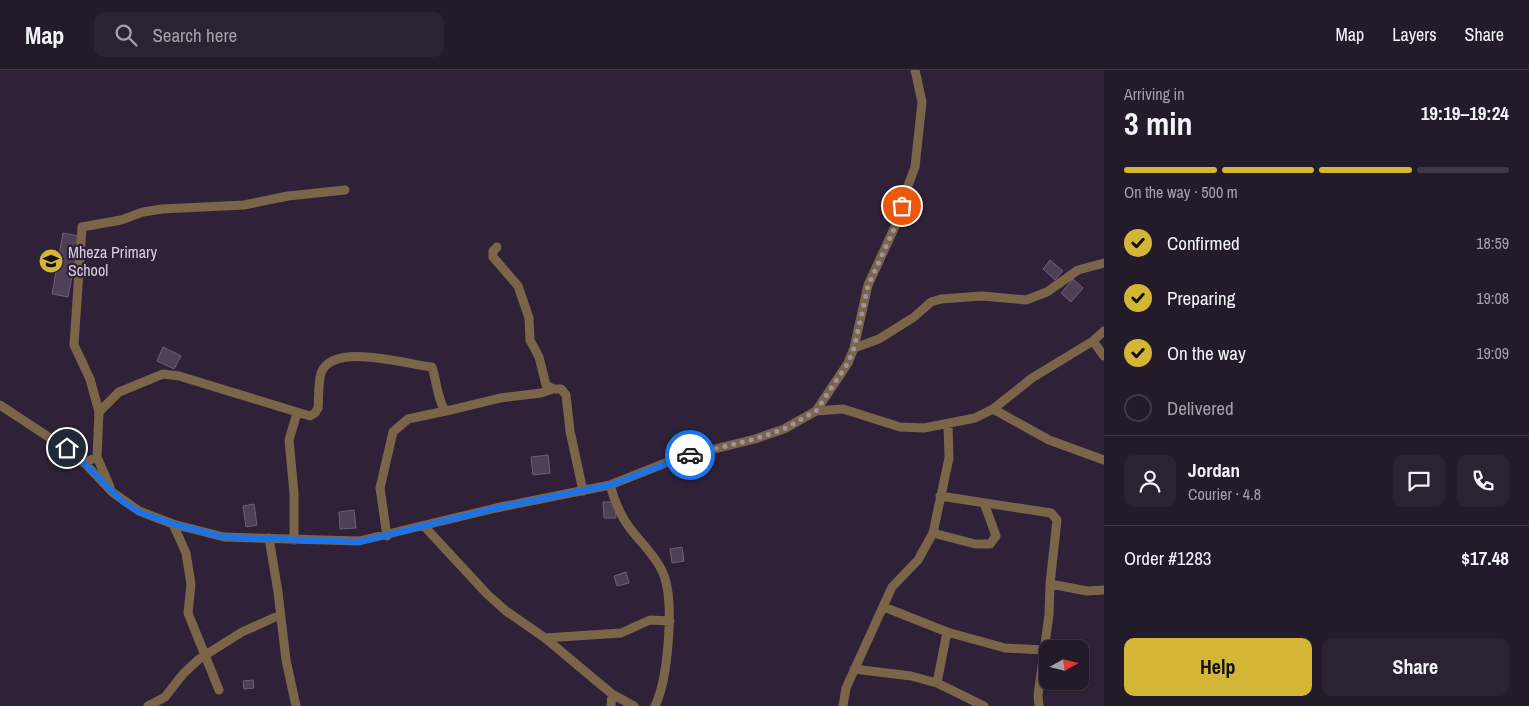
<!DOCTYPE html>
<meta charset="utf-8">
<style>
:root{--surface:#231a2a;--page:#2b2332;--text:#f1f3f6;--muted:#a3a1a8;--line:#403847;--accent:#d3b635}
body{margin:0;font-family:"Archivo Narrow",sans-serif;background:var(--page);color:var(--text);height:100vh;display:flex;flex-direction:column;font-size:19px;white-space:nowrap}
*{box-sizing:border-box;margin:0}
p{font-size:16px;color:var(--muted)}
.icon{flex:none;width:28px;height:28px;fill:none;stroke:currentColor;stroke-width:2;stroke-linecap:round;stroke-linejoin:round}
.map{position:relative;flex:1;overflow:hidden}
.drawer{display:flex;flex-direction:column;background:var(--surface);width:425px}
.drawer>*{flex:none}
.needle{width:32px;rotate:82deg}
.controls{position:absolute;left:1039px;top:570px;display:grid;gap:10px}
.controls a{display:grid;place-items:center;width:50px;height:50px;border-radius:10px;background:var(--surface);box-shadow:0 1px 4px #0004,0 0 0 1px var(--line);font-size:25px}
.pin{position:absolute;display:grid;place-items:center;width:42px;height:42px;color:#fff;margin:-21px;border:2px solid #fff;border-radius:50%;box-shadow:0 1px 5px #0007}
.courier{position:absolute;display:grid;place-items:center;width:50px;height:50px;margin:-25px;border:4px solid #1a73e8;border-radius:50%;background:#fff;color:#222;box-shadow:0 1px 6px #0007}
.headline em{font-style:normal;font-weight:700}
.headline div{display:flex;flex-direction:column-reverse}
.headline{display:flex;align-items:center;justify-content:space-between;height:85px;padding:0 20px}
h1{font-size:32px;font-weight:700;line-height:38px}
.bar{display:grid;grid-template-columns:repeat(4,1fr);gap:8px 5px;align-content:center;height:60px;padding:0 20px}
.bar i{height:6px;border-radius:4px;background:var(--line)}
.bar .current{background:var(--accent)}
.bar p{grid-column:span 4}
.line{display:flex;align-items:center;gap:12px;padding:0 20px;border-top:1px solid var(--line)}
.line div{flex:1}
.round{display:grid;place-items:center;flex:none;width:52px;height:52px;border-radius:10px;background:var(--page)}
ol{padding:0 20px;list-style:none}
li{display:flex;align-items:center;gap:15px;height:55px}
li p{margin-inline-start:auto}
li .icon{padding:5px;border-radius:50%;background:var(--accent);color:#111;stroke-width:4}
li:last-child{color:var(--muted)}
li i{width:28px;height:28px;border:2px solid var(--line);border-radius:50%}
.primary-button{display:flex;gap:10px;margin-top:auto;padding:10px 20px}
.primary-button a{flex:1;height:58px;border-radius:10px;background:var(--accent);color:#111;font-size:20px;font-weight:700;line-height:58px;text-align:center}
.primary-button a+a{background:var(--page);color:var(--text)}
header{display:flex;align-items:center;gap:30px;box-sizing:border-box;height:70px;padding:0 25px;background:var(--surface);border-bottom:1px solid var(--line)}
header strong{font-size:24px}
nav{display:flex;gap:28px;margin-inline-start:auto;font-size:18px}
.search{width:350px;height:45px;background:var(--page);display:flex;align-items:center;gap:12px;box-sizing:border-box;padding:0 18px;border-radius:10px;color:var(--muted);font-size:19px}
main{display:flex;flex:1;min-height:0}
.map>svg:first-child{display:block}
</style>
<header>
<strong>Map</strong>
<div class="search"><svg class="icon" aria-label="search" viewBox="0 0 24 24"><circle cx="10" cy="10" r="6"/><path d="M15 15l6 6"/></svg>Search here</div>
<nav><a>Map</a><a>Layers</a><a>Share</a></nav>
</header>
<main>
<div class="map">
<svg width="1104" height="636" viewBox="0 0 1104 636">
<rect width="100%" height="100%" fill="#2f2238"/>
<path fill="#4e4057" stroke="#6e5f78" d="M63 163 80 166 68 227 52 224Z
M1050 190 1063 201 1055 210 1043 199Z
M1073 209 1083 218 1071 232 1061 223Z
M163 277 181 286 174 299 157 291Z
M548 385 550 403 533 405 531 387Z
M603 432H615L616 448H604Z
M254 434 257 455 246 457 243 436Z
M354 440 356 458 340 459 339 442Z
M682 477 684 491 672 493 670 479Z
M626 502 629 513 617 516 614 506Z
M253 610 254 618 244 619 243 611Z"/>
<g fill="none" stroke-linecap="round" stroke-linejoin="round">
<path stroke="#7a6549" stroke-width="9" d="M497 177 493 181V187L518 216 529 248 530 270 539 287 546 315 553 319H561L566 325 570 361 583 421
M1093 271 1104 286
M854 278 879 269 914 247 931 232 941 229 982 226 1026 230 1047 222 1078 200 1104 193
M0 335 79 387 112 422 139 441 173 454 224 467 359 471 496 438 610 415 678 388 755 369 784 359 816 341 843 339 900 357 924 358 975 348 993 339 1032 308 1093 271 1104 261
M993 339 1049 370 1104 390
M816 341 848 293 854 278 868 215 898 150 906 121 915 97 922 32 915 0
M99 342 90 309 74 275 82 157 121 150 143 142 162 139 244 135 288 126 345 120
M97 387 110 417
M84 393 97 387 99 342 119 322 163 304 179 306 310 346 315 343 318 338C319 328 318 313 321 303 333 271 408 295 432 297 436 308 438 333 446 341L500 328 541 323 553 319
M610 415C614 429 620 445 629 457 640 472 656 486 663 503 675 531 668 609 655 636
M940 426 1051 443 1057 450 1050 514 1049 545 1038 625 1039 636
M173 454 186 483 191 514 188 543 219 620
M424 456 487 524 506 541 545 568 612 624 634 636
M933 463 975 474H990L996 466 984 433
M387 466 380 418 393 362 408 349 446 341
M269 468 278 522 286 590 296 636
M294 470V423L289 370 297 343
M1050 514 1087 521 1104 520
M884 537 947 562 1005 578 1044 580
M545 568 621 563 650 550 670 551
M854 599 911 606 937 613 984 636
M937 613 947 562
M148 636 165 627 183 604 199 589 242 562 280 545
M611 636 612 624
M843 636 846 618 892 517 918 490 933 463 949 388 948 354"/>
</g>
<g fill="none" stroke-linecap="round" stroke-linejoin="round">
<path stroke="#9c92a3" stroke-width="5" stroke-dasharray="0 9" d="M690 385 755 369 784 359 816 341 848 293 854 278 868 216 898 150 902 136"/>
<path stroke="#1a73e8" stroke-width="6" d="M67 378 78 387 123 432 139 442 173 454 224 467 359 472 496 438 610 415 690 385"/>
</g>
<defs>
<symbol id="school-disc" viewBox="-11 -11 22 22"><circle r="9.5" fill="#d3b635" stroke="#2f2238"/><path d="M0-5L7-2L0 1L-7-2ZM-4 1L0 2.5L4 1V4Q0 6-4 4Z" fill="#111"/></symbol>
</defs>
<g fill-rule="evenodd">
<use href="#school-disc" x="37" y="177" width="28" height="28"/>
</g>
<g text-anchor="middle" stroke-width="4.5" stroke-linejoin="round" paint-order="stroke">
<g font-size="16" fill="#d7cfdd" stroke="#2f2238" text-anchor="start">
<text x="68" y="188">Mheza Primary<tspan x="68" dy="18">School</tspan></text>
</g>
</g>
</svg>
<div class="controls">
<a><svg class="needle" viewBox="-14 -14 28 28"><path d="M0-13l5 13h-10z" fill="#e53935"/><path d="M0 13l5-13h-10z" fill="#a3a1a8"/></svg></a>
</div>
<div class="pin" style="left:902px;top:136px;background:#ea580c"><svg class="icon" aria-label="bag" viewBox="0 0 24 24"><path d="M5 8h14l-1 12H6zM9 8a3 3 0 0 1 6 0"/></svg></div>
<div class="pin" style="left:67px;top:378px;background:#1f2937"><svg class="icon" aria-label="home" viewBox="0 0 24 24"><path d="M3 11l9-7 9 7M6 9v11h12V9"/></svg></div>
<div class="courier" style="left:690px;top:385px"><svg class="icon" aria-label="car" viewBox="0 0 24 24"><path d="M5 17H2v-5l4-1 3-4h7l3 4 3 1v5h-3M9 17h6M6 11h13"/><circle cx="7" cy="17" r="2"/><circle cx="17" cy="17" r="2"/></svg></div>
</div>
<section class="drawer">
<div class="headline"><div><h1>3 min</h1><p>Arriving in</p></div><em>19:19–19:24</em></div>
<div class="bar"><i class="current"></i><i class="current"></i><i class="current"></i><i></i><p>On the way · 500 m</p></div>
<ol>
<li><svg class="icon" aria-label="check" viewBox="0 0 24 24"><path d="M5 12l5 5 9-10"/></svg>Confirmed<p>18:59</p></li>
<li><svg class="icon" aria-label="check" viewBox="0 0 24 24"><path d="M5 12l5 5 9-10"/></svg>Preparing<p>19:08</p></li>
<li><svg class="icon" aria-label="check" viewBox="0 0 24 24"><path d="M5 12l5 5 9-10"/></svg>On the way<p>19:09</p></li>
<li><i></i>Delivered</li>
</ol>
<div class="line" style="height:90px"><a class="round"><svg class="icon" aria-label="person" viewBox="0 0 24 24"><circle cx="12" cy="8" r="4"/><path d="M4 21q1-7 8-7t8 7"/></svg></a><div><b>Jordan</b><p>Courier · 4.8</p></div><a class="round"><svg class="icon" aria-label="chat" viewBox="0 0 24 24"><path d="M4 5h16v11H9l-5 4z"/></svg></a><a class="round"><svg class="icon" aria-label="phone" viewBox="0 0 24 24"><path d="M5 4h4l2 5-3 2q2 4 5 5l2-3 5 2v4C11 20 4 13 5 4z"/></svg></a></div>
<div class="line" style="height:65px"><div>Order #1283</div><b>$17.48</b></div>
<div class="primary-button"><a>Help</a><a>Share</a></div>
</section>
</main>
